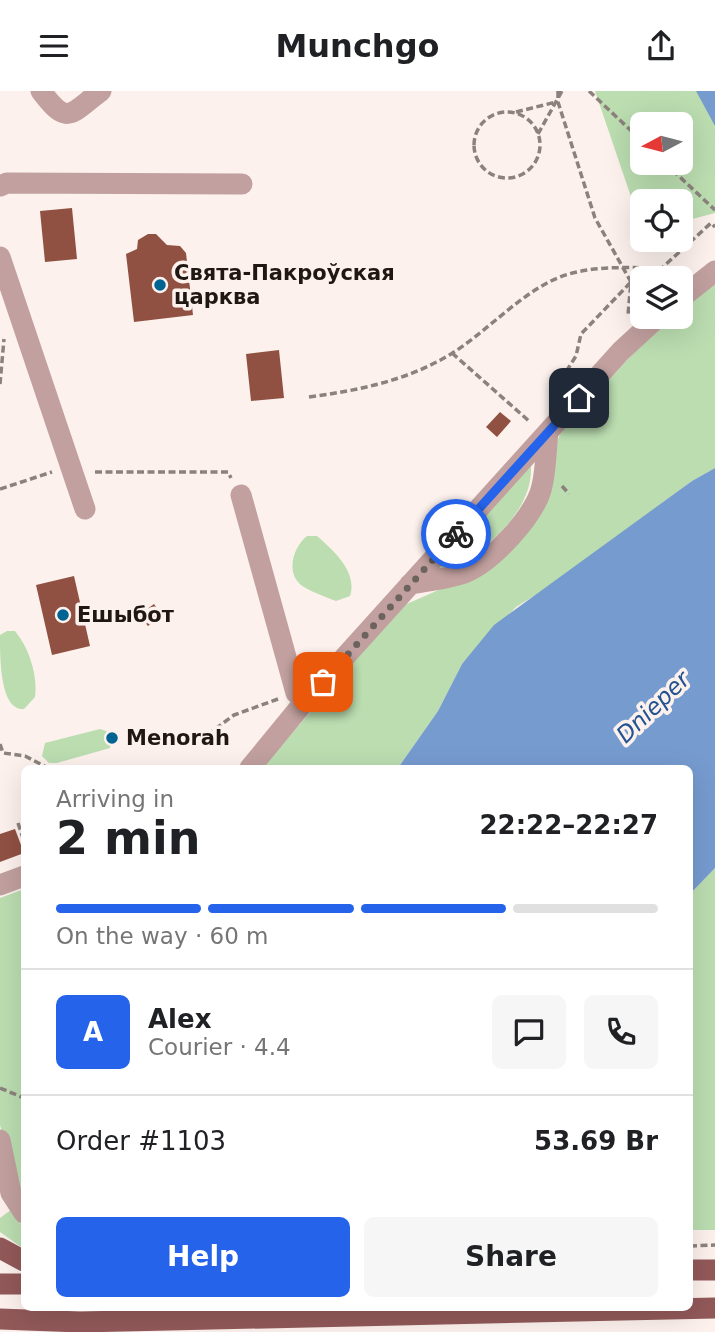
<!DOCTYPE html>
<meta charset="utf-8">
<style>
:root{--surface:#fff;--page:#f6f6f6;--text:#202124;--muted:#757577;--line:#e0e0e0;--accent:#2563eb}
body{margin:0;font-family:"DejaVu Sans",sans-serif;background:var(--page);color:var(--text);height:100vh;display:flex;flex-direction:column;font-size:26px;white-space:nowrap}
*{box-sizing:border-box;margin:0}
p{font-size:23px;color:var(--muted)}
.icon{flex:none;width:38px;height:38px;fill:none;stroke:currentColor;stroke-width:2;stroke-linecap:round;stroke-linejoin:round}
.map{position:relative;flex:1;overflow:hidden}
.side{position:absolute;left:21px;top:674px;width:672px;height:546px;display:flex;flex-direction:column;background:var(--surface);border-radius:10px;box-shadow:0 7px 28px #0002}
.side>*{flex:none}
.needle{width:46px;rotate:263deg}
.buttons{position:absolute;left:630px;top:21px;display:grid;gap:14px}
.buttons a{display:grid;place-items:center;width:63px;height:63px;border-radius:10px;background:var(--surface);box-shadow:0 7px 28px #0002;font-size:35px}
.pin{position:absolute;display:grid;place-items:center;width:60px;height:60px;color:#fff;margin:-30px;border-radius:14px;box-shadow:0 4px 10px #0006}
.courier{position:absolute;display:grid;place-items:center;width:70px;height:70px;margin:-35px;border:5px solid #2563eb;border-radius:50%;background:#fff;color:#222;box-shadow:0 2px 9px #0007}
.overview em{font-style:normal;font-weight:700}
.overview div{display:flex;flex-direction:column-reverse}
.overview{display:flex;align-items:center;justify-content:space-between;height:119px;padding:0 35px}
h1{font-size:46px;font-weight:700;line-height:52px}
.bar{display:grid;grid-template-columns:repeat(4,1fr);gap:10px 7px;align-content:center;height:84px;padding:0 35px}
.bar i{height:9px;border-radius:5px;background:var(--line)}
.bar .selected{background:var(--accent)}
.bar p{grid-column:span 4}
.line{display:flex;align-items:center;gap:18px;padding:0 35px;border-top:2px solid var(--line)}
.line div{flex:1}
.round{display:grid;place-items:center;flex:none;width:74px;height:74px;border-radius:10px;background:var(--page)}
.button{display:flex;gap:14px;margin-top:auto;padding:14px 35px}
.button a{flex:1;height:80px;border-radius:10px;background:var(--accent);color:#fff;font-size:28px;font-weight:700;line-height:80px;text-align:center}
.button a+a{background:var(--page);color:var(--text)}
header{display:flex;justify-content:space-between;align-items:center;height:91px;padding:0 35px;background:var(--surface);font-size:32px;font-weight:700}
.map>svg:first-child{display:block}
</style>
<header><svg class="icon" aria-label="menu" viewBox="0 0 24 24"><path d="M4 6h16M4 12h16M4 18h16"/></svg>Munchgo<svg class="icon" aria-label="share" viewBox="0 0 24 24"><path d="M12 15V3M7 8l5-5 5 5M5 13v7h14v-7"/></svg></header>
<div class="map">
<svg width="715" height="1241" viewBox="0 0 715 1241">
<rect width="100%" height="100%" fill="#fcf1ec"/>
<path fill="#bbddb0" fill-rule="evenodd" d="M595 0H715V122L681 131V110H642V138ZM642 33H681V72H642Z
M715 192V377L692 390 550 495 516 516 462 573 438 620 398 677H262L402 515 480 481 551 368 560 343 657 236 671 226H681V218Z
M525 374 531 376C533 423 479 467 440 479L436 476Z
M307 445H317C333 459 358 481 350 505L336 510C326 506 309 500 301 494 285 481 294 455 307 445Z
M7 540H15C29 557 38 584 35 606L24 618C0 620 0 567 0 544Z
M100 638 112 642 110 657 57 672H49L42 665 45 652Z
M715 777V1139H690V803Z
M24 798V1113L17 1098 0 1034V807Z
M12 1118 24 1139V1158L0 1141V1127Z"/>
<path fill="#769bcf" d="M696 0H715V35Z
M715 377V777L690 803V677H398L438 620 462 573 494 534 692 390Z"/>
<path fill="#fcf1ec" d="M255 1216H534L530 1241H257Z"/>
<path fill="#905143" d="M72 117 77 168 45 171 40 120Z
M148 143H156L167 154 180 155 186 162 193 224 134 231 126 163 137 158 138 149Z
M279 259 284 307 251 310 246 263Z
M500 321 511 330 497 346 486 336Z
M74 485 90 555 52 564 36 494Z
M154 513 162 524 148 535 139 524Z
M15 738 24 762 0 771V743Z"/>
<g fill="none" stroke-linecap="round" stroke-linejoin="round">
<path stroke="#8c827d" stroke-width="3.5" stroke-dasharray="7 3.5" stroke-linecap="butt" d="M558 0V11L595 127 631 191 628 224
M589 0 642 50
M516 21 556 11
M474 54a33 33 0 1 1 66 0a33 33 0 1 1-66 0Z
M538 43 562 0
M665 72 715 119
M651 187 711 132 715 136
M631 206 642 196
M452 262 529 330
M0 293 4 248
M555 298 576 265 581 243 631 191
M309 306C360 299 406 290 451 263 486 241 515 208 551 190 585 173 627 177 663 177
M95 381H228L231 387
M562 395 569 403
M0 398 52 381
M207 644 234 624 278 608
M0 653 3 662 25 665 48 677
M18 732 24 750
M0 997 24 1007
M690 1155 715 1154"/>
<path stroke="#c1a09f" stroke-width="21" d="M41 0C68 36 70 23 101 0
M0 95 7 92 242 93
M0 166 85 418
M681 207 715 180
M241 404 296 602 305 610
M410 493C427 490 447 488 464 482 491 472 536 424 542 395 546 378 546 358 548 341
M250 677 305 610 621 260 658 226
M0 794 24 785
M0 1049 11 1102 24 1122"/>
<path stroke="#925959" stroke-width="21" d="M0 1157 24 1170
M690 1179H715
M0 1193H24
M0 1228 80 1231 715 1217"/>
</g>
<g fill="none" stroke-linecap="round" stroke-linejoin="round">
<path stroke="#6d635e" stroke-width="7" stroke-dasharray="0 12.6" d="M323 591 456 443"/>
<path stroke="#2563eb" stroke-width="9" d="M456 443 579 307"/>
</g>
<g fill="#006392" stroke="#fcf1ec" stroke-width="2.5">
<circle cx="160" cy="194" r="7"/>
<circle cx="63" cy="524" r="7"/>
<circle cx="112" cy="647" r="7"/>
</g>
<g text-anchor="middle" stroke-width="7" stroke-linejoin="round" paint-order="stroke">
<g font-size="21" font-weight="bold" fill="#201712" stroke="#fcf1ec" text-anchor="start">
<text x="174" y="189">Свята-Пакроўская<tspan x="174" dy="24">царква</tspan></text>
<text x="77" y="531">Ешыбот</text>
<text x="126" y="654">Menorah</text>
</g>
<g font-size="23" font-style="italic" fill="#225292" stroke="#fcf1ec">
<text transform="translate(653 616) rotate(-44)" y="8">Dnieper</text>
</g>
</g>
</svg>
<div class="buttons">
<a><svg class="needle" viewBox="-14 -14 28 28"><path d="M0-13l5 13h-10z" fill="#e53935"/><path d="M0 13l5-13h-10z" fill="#757577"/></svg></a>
<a><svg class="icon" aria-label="locate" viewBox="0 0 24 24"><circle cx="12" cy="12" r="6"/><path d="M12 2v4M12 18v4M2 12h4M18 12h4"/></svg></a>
<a><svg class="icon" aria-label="layers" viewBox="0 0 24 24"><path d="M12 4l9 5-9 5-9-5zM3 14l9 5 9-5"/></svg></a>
</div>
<div class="pin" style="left:323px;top:591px;background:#ea580c"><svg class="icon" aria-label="bag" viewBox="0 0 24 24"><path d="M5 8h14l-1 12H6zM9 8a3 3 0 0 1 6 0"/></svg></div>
<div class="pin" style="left:579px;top:307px;background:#1f2937"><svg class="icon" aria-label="home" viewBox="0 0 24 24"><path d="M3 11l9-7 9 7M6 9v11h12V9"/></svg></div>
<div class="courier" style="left:456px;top:443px"><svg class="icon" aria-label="bike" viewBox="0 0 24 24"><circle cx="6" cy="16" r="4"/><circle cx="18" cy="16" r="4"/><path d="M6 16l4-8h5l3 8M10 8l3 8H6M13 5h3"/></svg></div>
<section class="side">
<div class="overview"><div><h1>2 min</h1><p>Arriving in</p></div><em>22:22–22:27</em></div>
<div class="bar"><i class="selected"></i><i class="selected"></i><i class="selected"></i><i></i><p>On the way · 60 m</p></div>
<div class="line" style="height:126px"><b class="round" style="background:var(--accent);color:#fff">A</b><div><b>Alex</b><p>Courier · 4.4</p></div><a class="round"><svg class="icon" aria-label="chat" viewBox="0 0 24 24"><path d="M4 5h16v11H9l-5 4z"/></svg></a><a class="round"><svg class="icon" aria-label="phone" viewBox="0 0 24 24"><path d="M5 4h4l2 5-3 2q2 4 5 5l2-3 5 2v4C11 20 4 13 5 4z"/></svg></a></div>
<div class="line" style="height:91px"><div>Order #1103</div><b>53.69 Br</b></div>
<div class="button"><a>Help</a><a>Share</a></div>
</section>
</div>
